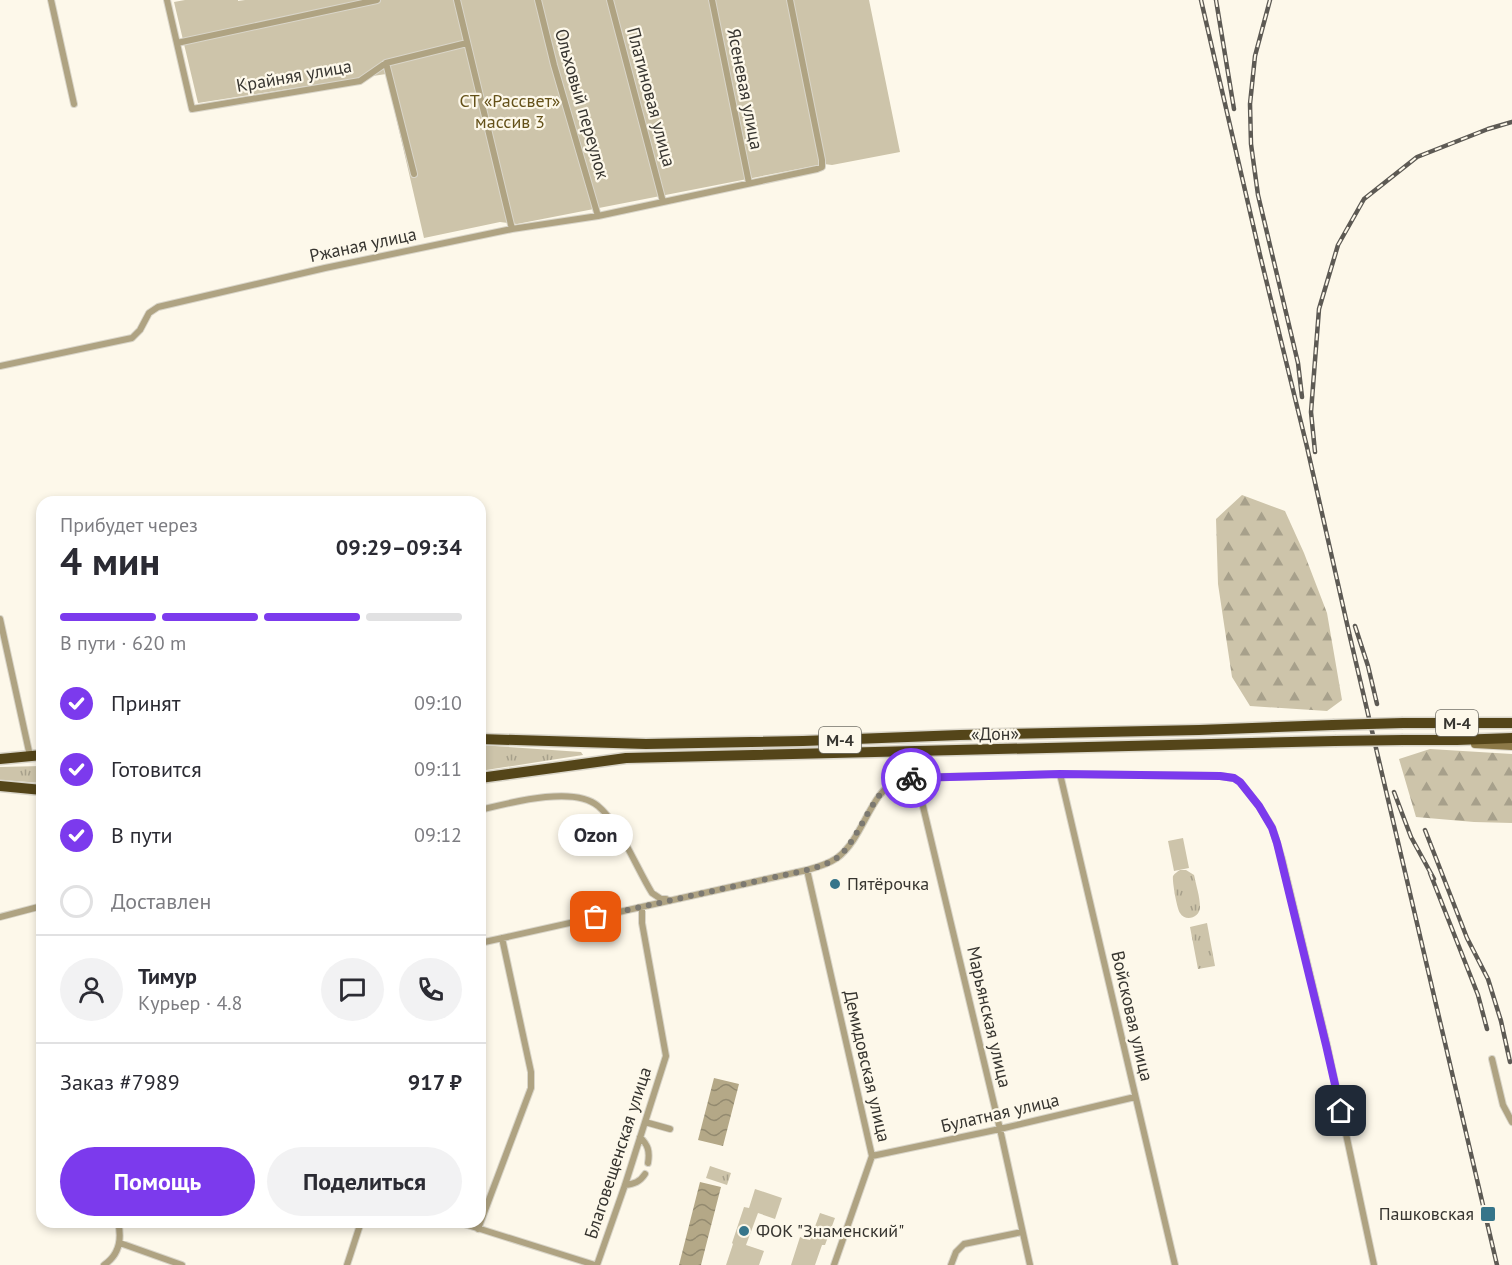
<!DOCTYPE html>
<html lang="ru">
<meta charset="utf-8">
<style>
:root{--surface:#fff;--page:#f2f2f3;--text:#2b2b33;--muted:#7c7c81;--line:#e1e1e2;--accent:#7c3aed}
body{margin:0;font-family:"PT Sans",sans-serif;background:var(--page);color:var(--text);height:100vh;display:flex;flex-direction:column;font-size:22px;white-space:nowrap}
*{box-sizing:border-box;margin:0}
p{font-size:20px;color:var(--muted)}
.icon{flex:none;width:33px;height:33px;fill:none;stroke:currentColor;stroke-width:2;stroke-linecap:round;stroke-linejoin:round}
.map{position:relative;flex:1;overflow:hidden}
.sheet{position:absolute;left:36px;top:496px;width:450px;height:732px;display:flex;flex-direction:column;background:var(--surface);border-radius:18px;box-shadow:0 3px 9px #0003}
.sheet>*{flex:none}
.pin{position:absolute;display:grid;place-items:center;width:51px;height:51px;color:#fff;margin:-26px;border-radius:12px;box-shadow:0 3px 9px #0006}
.courier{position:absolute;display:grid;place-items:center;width:60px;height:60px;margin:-30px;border:4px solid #7c3aed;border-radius:50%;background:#fff;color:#222;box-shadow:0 2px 8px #0007}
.bubble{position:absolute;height:42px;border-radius:21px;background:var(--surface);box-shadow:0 3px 9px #0003;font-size:20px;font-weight:700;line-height:42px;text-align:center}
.summary em{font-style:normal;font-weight:700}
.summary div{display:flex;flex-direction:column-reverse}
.summary{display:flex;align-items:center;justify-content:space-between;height:102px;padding:0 24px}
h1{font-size:39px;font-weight:700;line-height:45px}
.bar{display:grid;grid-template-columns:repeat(4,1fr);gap:9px 6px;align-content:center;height:72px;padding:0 24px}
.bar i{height:8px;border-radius:4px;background:var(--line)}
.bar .on{background:var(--accent)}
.bar p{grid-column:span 4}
.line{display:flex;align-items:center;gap:15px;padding:0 24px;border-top:2px solid var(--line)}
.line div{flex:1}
.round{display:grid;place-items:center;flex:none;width:63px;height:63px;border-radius:32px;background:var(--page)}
ol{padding:0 24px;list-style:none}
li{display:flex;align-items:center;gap:18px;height:66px}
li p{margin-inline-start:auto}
li .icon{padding:6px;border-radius:50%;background:var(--accent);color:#fff;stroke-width:4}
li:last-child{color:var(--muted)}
li i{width:33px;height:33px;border:3px solid var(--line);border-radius:50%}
.primary-button{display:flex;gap:12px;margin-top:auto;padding:12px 24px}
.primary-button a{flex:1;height:69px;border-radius:36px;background:var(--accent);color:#fff;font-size:24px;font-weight:700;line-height:69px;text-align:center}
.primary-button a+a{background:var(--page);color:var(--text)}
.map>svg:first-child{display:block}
</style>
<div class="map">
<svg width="1512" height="1265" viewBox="0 0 1512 1265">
<defs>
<pattern id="grass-tufts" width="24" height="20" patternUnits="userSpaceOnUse" patternTransform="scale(1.5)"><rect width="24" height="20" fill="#cdc4aa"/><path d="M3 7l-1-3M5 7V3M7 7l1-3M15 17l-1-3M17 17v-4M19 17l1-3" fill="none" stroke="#a7a08b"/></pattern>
<pattern id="forest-firs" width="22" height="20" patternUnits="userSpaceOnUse" patternTransform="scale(1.5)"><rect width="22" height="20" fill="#cdc4aa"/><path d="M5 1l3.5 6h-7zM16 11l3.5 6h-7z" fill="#a7a08b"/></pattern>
<pattern id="water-waves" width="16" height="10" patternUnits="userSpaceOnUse" patternTransform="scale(1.5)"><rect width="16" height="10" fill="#b4a887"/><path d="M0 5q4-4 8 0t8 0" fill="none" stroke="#938a6f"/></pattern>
</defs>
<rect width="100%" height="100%" fill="#fdf8ea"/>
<path fill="url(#grass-tufts)" d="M480 745 581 752 583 755 480 771Z
M42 766V783L0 780V767Z
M1180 870H1186L1194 875C1196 885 1200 897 1200 907 1200 918 1185 922 1180 913 1177 909 1172 881 1173 876 1175 873 1177 872 1180 870Z
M1207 923 1215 966 1198 969 1190 927Z
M710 1166 731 1173 727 1185 706 1178Z"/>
<path fill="url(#forest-firs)" d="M1242 495 1285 511 1304 553 1327 613 1342 700 1327 711 1250 706 1232 677 1218 584 1216 519Z
M1430 749 1512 754V823L1474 822 1416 817 1399 759Z"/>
<path fill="#cdc4aa" d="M185 0H238V1L245 0H869L900 152 832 165 824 164 517 224 500 222 424 238 386 74 198 103 174 2Z
M1183 838 1189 868 1174 871 1168 841Z
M755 1189 782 1198 775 1219 758 1213 746 1245 764 1251 759 1265H726L733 1244 732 1243 744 1207 749 1208Z
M820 1213 835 1218 825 1245H822L815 1265H791L800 1237 810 1240Z"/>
<path fill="url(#water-waves)" d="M714 1078 739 1084 723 1146 698 1140Z
M700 1182 721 1187 701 1265H679Z"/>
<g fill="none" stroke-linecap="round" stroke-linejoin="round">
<defs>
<path id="street" d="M51 0 74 104
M167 0 192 109 360 81 386 63 467 43
M457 0 512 229
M538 0 554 65 598 216
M610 0 663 202
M712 0 749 183
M177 43 377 0
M386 63 414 174
M0 366 132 338 140 330 149 313 158 307 325 268 512 229 598 216 817 169 822 167V160L790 0
M0 619 30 756
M1060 774 1175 1265
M916 777 1000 1129 1030 1265
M480 810C509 803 574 785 598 806 619 823 637 869 652 893L661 899H666
M807 870 872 1156 834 1265
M0 917 42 906
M480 943 807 870C818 867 828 864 837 858 857 843 865 815 879 796 885 788 892 783 900 778L1060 774 1220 776 1234 778 1240 782 1259 806 1272 827 1282 859 1327 1045 1374 1265
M1492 1059 1503 1105 1512 1122
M645 1122 670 1129
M640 1137C648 1145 650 1151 648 1163
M872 1156 1000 1129 1135 1097
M625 1185C634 1184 640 1182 645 1174
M458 1222 595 1265
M478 1229 531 1088V1072L502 938
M120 1243 182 1265
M104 1265C119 1255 122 1239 118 1222
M347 1265 361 1222
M597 1265 625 1185 666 1056 642 923V907
M951 1265 956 1252 964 1244 1022 1232"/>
<path id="secondary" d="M1475 744 1512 746"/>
<path id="highway" d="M1403 723H1512
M480 739 646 744 803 741 960 735 1199 730 1333 725
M1403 740H1457L1512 738
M0 759 42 755
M480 778 626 758 1335 741
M0 786 42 790"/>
</defs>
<use href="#street" stroke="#d9d5c9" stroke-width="8"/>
<use href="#secondary" stroke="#d9d5c9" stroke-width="10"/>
<use href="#highway" stroke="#d9d5c9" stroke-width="13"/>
<use href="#street" stroke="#afa382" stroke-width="6"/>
<use href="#secondary" stroke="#8c7947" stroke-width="8"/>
<use href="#highway" stroke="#544519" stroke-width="10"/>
<defs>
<path id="rail" d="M1201 0 1260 255 1307 447 1350 637 1497 1265
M1216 0 1234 109
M1270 0 1255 56 1250 104 1251 144 1258 195 1298 363 1302 397
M1315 452 1311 412 1319 309 1338 245 1364 199 1417 157 1488 129 1512 122
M1355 626 1368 666 1377 704
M1394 792 1411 837 1434 879
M1425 830 1467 938 1488 979 1501 1021 1510 1062
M1430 873 1478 995 1487 1029"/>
</defs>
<use href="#rail" stroke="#5d5a54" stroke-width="4.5"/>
<use href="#rail" stroke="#fdf8ea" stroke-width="2" stroke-dasharray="7" stroke-linecap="butt"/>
<defs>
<path id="highway-bridge" d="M1333 725 1403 723
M1335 741 1403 740"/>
</defs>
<use href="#highway-bridge" stroke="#d9d5c9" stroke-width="13" stroke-linecap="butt"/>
<use href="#highway-bridge" stroke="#544519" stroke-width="10"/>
</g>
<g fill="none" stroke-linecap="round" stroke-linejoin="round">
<path stroke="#7c7971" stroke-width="6" stroke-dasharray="0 10.8" d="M596 917 807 870C818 867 829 864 838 857 861 839 873 785 902 778 905 777 908 778 911 778"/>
<path stroke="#7c3aed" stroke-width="8" d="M911 778 1060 774 1220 776 1234 778 1240 782 1259 806 1272 828 1277 843 1326 1045 1341 1111"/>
</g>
<g fill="#36758a" stroke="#fdf8ea" stroke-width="2">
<circle cx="835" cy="884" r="6"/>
<rect x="1480" y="1206" width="16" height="16" rx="3"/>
<circle cx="744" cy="1231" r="6"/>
</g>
<g text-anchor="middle" stroke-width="4.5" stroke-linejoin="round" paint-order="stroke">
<g fill="#fdf8ea" stroke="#727068" stroke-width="1.5">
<rect x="1436" y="710" width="42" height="26" rx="4.5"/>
<rect x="819" y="727" width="42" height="26" rx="4.5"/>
</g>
<g font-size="16" font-weight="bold" fill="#373530">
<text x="1457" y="729">М-4</text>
<text x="840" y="746">М-4</text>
</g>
<g font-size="18" fill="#373530" stroke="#fdf8ea">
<text transform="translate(294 76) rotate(-10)" y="6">Крайняя улица</text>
<text transform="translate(745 89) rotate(79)" y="6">Ясеневая улица</text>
<text transform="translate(651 97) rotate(75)" y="6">Платиновая улица</text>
<text transform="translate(582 104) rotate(74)" y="6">Ольховый переулок</text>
<text transform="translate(363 245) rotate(-12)" y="6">Ржаная улица</text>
<text transform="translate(995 734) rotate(-1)" y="6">«Дон»</text>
<text transform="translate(1132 1016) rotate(77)" y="6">Войсковая улица</text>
<text transform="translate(989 1017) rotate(77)" y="6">Марьянская улица</text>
<text transform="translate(867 1066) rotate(77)" y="6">Демидовская улица</text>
<text transform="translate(1000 1113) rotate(-13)" y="6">Булатная улица</text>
<text transform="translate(618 1153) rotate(-72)" y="6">Благовещенская улица</text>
</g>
<g font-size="18" fill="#645119" stroke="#fdf8ea">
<text x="510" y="107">СТ «Рассвет»<tspan x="510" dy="21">массив 3</tspan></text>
</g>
<g font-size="18" fill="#373530" stroke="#fdf8ea" text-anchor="start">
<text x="847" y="890">Пятёрочка</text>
<text x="1474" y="1220" text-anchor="end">Пашковская</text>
<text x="756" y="1237">ФОК "Знаменский"</text>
</g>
</g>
</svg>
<div class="pin" style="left:596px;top:917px;background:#ea580c"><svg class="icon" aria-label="bag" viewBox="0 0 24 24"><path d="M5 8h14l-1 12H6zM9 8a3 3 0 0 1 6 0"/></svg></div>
<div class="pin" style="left:1341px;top:1111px;background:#1f2937"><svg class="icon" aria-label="home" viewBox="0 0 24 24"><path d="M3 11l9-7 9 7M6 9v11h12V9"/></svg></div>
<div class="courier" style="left:911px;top:778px"><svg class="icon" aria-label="bike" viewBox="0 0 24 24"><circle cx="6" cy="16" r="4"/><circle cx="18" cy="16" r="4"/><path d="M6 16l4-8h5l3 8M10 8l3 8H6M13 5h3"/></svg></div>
<div class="bubble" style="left:558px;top:814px;width:75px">Ozon</div>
<section class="sheet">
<div class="summary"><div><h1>4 мин</h1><p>Прибудет через</p></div><em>09:29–09:34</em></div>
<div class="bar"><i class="on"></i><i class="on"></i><i class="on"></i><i></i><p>В пути · 620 m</p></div>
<ol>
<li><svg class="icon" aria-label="check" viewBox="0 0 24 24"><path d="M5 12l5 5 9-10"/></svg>Принят<p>09:10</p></li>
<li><svg class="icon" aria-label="check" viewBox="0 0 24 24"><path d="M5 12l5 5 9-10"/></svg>Готовится<p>09:11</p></li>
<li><svg class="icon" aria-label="check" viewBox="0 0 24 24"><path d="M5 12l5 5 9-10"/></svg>В пути<p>09:12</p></li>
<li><i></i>Доставлен</li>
</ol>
<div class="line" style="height:108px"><a class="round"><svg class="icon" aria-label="person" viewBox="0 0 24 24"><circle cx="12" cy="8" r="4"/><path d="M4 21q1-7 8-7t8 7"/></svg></a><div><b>Тимур</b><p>Курьер · 4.8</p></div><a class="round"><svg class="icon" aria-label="chat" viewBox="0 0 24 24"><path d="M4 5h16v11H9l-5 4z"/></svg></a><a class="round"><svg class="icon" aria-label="phone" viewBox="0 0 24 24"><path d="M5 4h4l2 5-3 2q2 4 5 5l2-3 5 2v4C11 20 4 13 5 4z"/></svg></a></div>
<div class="line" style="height:78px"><div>Заказ #7989</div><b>917 ₽</b></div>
<div class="primary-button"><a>Помощь</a><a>Поделиться</a></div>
</section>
</div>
